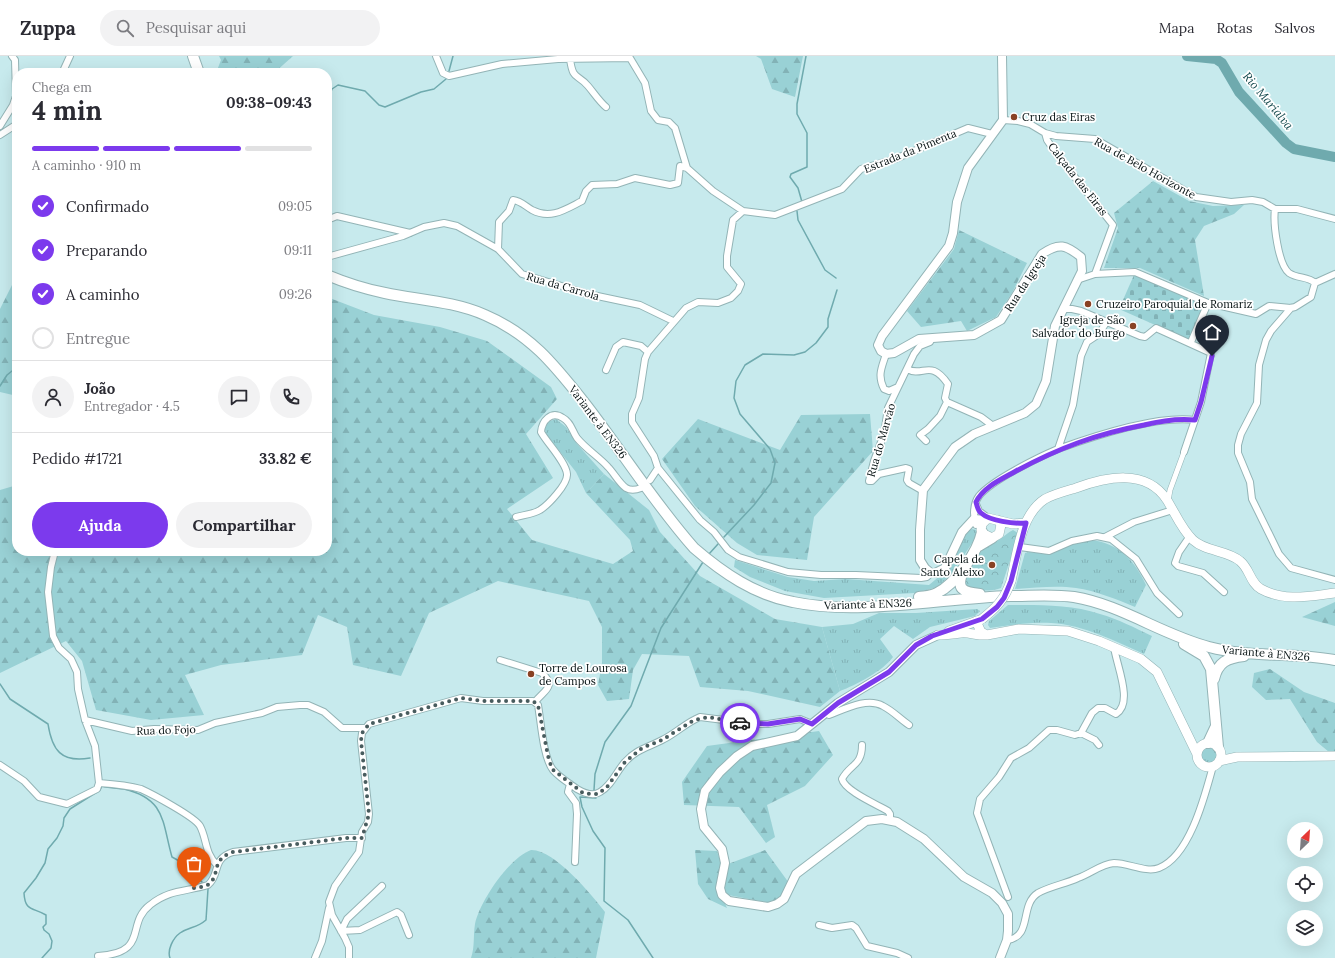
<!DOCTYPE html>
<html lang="pt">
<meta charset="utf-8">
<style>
:root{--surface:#fff;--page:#f2f2f3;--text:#2b2b33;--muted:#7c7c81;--line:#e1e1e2;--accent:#7c3aed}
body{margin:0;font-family:Lora,serif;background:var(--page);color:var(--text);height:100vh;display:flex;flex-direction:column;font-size:15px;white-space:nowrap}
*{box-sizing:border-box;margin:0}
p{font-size:13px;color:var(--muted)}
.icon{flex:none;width:22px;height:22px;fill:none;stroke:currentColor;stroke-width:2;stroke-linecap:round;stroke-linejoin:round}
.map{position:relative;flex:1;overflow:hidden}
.side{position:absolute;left:12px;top:12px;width:320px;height:488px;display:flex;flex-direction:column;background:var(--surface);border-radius:16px;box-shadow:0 4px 16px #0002}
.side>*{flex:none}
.needle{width:26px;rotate:25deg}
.buttons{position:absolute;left:1287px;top:766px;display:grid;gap:8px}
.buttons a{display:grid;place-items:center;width:36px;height:36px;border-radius:50%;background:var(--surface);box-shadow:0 4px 16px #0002;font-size:20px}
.pin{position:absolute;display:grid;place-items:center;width:34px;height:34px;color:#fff;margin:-41px -17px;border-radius:50% 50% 50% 0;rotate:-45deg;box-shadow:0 0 4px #0007}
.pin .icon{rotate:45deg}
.courier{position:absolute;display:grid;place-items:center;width:40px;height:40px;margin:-20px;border:3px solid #7c3aed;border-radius:50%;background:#fff;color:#222;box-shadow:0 1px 5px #0007}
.headline em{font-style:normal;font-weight:700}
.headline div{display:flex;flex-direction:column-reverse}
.headline{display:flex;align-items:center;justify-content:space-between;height:68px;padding:0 20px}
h1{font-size:26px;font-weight:700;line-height:30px}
.bar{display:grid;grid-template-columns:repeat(4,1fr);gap:6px 4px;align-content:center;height:48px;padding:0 20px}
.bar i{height:5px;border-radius:3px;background:var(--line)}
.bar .on{background:var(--accent)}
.bar p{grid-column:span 4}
.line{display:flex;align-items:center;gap:10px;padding:0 20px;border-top:1px solid var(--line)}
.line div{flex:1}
.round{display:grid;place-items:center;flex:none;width:42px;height:42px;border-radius:21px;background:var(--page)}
ol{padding:0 20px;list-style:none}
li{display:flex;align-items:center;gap:12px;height:44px}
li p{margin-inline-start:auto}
li .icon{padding:4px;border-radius:50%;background:var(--accent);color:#fff;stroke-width:4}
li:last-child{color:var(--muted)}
li i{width:22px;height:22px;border:2px solid var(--line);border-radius:50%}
.cta{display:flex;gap:8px;margin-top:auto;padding:8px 20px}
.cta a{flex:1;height:46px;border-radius:24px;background:var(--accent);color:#fff;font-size:16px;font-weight:700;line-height:46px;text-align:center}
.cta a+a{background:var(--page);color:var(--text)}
header{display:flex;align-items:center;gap:24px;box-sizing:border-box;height:56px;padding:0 20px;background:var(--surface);border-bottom:1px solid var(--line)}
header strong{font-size:19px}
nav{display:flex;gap:22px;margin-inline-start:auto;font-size:14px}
.search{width:280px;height:36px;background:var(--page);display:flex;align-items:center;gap:10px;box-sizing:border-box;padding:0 14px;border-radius:22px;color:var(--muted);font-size:15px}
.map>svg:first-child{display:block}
</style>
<header>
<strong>Zuppa</strong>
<div class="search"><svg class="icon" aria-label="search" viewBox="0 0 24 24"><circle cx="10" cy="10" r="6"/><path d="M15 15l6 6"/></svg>Pesquisar aqui</div>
<nav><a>Mapa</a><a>Rotas</a><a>Salvos</a></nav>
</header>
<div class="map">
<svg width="1335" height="902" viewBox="0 0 1335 902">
<defs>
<pattern id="grass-tufts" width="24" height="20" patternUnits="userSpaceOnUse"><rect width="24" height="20" fill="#99d1d5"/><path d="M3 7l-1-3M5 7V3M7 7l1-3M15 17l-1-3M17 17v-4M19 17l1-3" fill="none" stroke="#82b2b6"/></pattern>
<pattern id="forest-firs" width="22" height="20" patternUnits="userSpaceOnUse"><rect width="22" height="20" fill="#99d1d5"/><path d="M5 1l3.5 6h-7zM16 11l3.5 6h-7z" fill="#82b2b6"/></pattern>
<pattern id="cemetery-stones" width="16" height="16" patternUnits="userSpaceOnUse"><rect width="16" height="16" fill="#99d1d5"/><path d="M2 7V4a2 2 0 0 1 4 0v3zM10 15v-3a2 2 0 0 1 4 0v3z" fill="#82b2b6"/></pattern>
<pattern id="park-crowns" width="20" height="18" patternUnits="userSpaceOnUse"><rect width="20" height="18" fill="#99d1d5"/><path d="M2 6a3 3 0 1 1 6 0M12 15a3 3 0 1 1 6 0" fill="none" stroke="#82b2b6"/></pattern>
</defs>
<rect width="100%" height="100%" fill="#c7eaed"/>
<path fill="url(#grass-tufts)" d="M556 363 566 371 577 388 604 418 586 437 576 416 546 378 545 371 550 365Z
M972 473 977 474 978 478 953 516 938 531 915 537 824 542 785 535 750 521 734 511 735 504 788 521 814 525 846 523 929 529C948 515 956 496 967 476Z
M1091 484C1119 487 1135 505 1146 529L1135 551C1116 543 1096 535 1076 532 1056 529 1035 532 1015 533L1025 497 1029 496 1048 498 1073 488Z
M1008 549C1039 549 1070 548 1100 558 1118 563 1135 572 1152 580L1144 598C1115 585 1084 569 1051 567 1031 566 1010 569 990 572L988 569 989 565Z
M977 553 980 555 975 560 930 571 913 583 894 570 880 583 893 601C883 615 856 629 840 635L822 571 853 568 879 557H916Z
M1200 699a9 9 0 1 1 18 0a9 9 0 1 1-18 0Z"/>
<path fill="url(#forest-firs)" d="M219 0H293L274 17H216L221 4Z
M756 0H803L795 41 772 33 761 3Z
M1153 125 1189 145 1213 150 1244 149 1234 158 1204 170 1195 184 1204 240 1140 212H1104L1118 172 1114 157Z
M959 174 1027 207 1012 237 996 261 967 275 961 265 921 271 907 255 954 193Z
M13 227H17V340L0 336V253Z
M327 241 374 259 440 271 487 285 551 331 557 343 526 378 553 422 507 453 532 484 613 508 633 495 630 484 586 437 604 418 649 454 660 476 700 520 775 563 822 571 840 635 820 651 748 635 700 631 689 600 642 598 633 614 629 643 607 645 598 629 602 607V571L589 545 498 525 429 557 401 620 353 609 347 571 318 559 302 599 221 609 185 619 204 659 151 664 96 654 82 605 66 585 0 617V434L17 429V495H327Z
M870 358 873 395 814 461 807 504 757 499 737 487 695 450 662 403 698 363 780 394 801 359Z
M1335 546V570L1302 561Z
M1270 613 1304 636 1335 647V701L1317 686 1290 643 1266 644 1252 631 1254 617Z
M819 675 833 699 805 730 767 749 775 781 766 787 739 751 684 749 682 726 707 690Z
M531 794C554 793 592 839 605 856L596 902H471C475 891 473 880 475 868 480 845 509 802 531 794Z
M695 794 717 795 721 807 717 830 727 852 708 843 698 828Z
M765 794 789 827 779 844 771 847 728 839 722 831 728 808Z"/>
<path fill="url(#cemetery-stones)" d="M1134 219 1204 249 1189 284 1119 253Z"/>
<path fill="url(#park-crowns)" d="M1013 474 1018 477V480L1001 532C989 536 976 535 964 531 965 507 979 494 1000 483 1004 481 1008 476 1013 474Z"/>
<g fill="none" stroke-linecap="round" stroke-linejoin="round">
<path stroke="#6faaae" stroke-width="1.5" d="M449 15 453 0
M327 46 332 33 338 29 365 35 379 49 385 51 421 36 434 33 446 23
M802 146 798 132 790 121 791 118 807 111V77L797 58V48L806 0
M797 155 798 164 825 214 836 222
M0 330 7 319 17 311
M724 481 754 449 771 427 775 407 770 393 740 358 734 342 736 325 745 309 763 298 794 299 805 296 816 287 828 271V263L837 234
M709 498 718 488
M0 628 10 643 48 668C52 694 61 707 90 702
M594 734 595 718 605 686 631 650 661 572 703 506
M596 742 580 741 582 751 593 775 605 792 604 845 628 864 653 902
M42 902 51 892 52 885 49 878 44 874 43 871 46 868V859C33 851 25 856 24 837L36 822 45 807 48 793 57 782 63 770 64 762 70 753 100 734 102 730C109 732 116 732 124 733 166 743 162 766 172 801L181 806 202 826
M170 902C167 894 173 882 180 877 189 871 197 872 206 864L208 833"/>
<path stroke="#6faaae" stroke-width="10" d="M1187 0 1216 3 1222 7 1239 36 1286 87 1294 93 1335 101"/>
<defs>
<path id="pedestrian" d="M1168 445 1170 434 1184 396"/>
<path id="minor" d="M436 0 443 17 449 20 502 8 558 3 630 2 645 27 651 55 658 64 669 66 675 72 687 112 713 135 743 155 775 159 842 133 861 113 895 103 968 72 992 78
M570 3C573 25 577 17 588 30 594 37 599 45 606 51
M64 17V13L70 0
M1003 64 1018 65 1030 68 1045 77 1056 80 1095 83 1196 141 1231 146 1252 144 1263 146 1275 153H1297L1335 163
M0 70 13 49 16 40 15 4 12 0
M1045 77 1047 84 1058 100 1113 169 1095 218 1077 224
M0 79 17 68
M327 164 337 160 410 177
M498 193 499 166 509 155 513 144C521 145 525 150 532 154 551 164 566 153 582 145L586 135 592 129 617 128 635 122 670 129 678 127 680 110 687 112
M327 201 403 180 424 171 444 167 457 170 498 193 522 218 588 238 640 249 673 265
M1095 218 1135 216 1208 247 1256 258 1269 250 1291 252 1295 251 1311 241 1315 227C1308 220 1298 223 1289 217 1278 208 1273 167 1275 153
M1315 227 1335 218
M1291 252 1271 275 1266 284 1259 309 1257 347 1241 378 1238 389V397L1250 426 1252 443 1279 498 1291 512 1335 524
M1063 253H1072L1081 255 1140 280 1145 281 1156 272 1211 297 1201 346 1184 396
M1191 286 1208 247
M886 298C882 311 877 319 884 333L889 335 898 331
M907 313C923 322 930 302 948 328L945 342 947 346
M606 314 616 291 623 286 641 290 648 296
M947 346 981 361 993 370
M926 385 920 379 928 373 940 360 947 346
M1058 393C1094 380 1157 359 1195 364
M658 412 700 464 714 476 728 494 739 501 788 516 821 519H856L921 522 927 521 931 517
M650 424 658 412 654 400 632 366V358L639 342 645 303 648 296 686 252 698 246 718 247 731 242 738 235 741 228 727 211V200L733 164 743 155
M923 435 909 427 907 424 909 413 906 412 879 418 872 425H869L874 405 884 378 888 352 914 298 920 290 930 286 932 282
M976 448 979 455 988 462
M516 461C523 459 534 458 540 454 548 449 568 428 567 418 566 406 547 387 541 376 542 365 551 354 563 362 571 366 572 375 577 382 586 393 599 401 608 411 614 417 619 427 626 432 631 435 636 434 641 432
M976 469C973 460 973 448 979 440 992 424 1039 401 1058 393L1073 349 1081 300 1087 286 1099 278 1107 265
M1190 480 1179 496 1175 507 1178 510 1203 517 1224 536
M1105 481 1134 466 1173 454
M1020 491 1049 495 1072 485 1097 480 1111 483 1136 503 1157 537 1179 558
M500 604 542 617C557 631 544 634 535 646
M826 657 829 659C845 653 867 641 883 650 893 655 900 663 909 669
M85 664 132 675 154 673 198 674 215 667 262 657 277 651 300 649H308L324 656 342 672H365
M1081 677 1095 684 1099 689
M862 689C862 710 850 708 842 723 845 735 876 748 888 755L890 758V765
M0 709 24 725 39 741 67 748 97 733 99 727 95 690 85 664 78 633 77 616 71 603 59 592 53 580 48 536 51 511 55 495
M99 727C113 728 127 729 141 733 152 738 195 761 200 770 207 783 205 798 217 809
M570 728 568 736 576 747 577 758 575 806
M1008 841 977 757 980 743 999 721 1011 702 1029 692 1049 674H1057L1075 679 1081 677 1092 657 1098 652H1105L1116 658C1134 647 1116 608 1114 591
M819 869 832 872 852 869 856 872 867 890 897 897 908 902
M341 875 360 874 397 856 401 859 409 879
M341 875 347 863 382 830
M1007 884C1033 881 1019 849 1038 837 1051 830 1065 828 1078 822 1090 818 1101 808 1114 807 1129 807 1146 817 1159 812 1190 800 1205 739 1213 710
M98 900C150 897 125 868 150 849 170 833 186 836 208 829 221 818 211 803 233 796L346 782H362
M315 902 322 885 329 852
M349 902V891L345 882 332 859 329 846 335 830 359 796 362 776 368 766 369 758 361 685 362 677 369 668 461 642 483 645H533L538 649C541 666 543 701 553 714 560 722 569 727 577 733 584 737 593 741 600 736 612 729 616 716 625 706 636 693 650 691 664 683 676 677 687 666 700 661L755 668H768L800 663 812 668"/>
<path id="tertiary" d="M984 464 974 463 962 476 945 512 935 517H931L925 512 920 504V474L923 434 955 391 974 378 1025 357 1036 348 1046 325 1055 270 1082 215 1081 201C1066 189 1059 186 1042 198L1001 264 974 279 919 283 894 297 886 298 881 295 878 289 882 280 949 190 953 177 957 146 968 112 1003 64 1002 0
M938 579 916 589 889 616 838 647 797 680 752 690 737 700 720 716 705 735 701 753 704 771 722 793 725 807 720 832 722 839 729 845 768 851 777 848 784 843 796 818 866 765 882 763 897 766 924 783 964 821 992 837 1002 847 1008 858V875L1007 884 1000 902"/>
<path id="secondary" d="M998 464 1001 469 999 478 992 482 984 478 981 474 982 468 988 462 1013 468 1026 467
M1011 525C1017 499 1020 459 1045 443 1054 438 1066 435 1076 432 1106 421 1146 412 1167 444 1175 457 1182 474 1193 484 1206 496 1227 494 1240 505 1250 513 1250 527 1261 533 1285 546 1310 540 1335 537
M976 565 981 576 987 579 1019 573 1068 575 1099 585 1141 603 1157 616 1197 698
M949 575 980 564
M938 579C946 579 952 578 961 577 969 576 978 580 987 579
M1197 699a12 12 0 1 1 24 0a12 12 0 1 1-24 0Z
M1219 705 1237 701 1335 700"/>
<path id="primary" d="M193 0 199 17
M327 219C346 227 365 233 385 237 418 244 453 245 485 259 532 279 556 311 587 350 623 397 655 448 694 492 723 517 755 539 793 546 859 560 942 542 1010 540 1031 540 1053 538 1074 541 1122 549 1162 579 1209 591 1250 602 1293 596 1335 604
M977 491 992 482
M963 515C956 533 962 536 980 538
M919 541C925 540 932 540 937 537 956 528 978 495 982 476
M1184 588 1204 600 1211 613 1218 691
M1214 623C1218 606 1227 602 1244 600
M1208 687 1215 672"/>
</defs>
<use href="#pedestrian" stroke="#93b4b6" stroke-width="6"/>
<use href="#minor" stroke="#93b4b6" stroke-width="8"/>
<use href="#tertiary" stroke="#93b4b6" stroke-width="10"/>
<use href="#secondary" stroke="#93b4b6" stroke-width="10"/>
<use href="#primary" stroke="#93b4b6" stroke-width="12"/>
<use href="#pedestrian" stroke="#fff" stroke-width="5"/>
<use href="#minor" stroke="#fff" stroke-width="6"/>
<use href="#tertiary" stroke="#fff" stroke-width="8"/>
<use href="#secondary" stroke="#fff" stroke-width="9"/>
<use href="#primary" stroke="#fff" stroke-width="10"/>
<defs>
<path id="secondary-bridge" d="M982 563C996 552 1005 543 1011 525"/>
</defs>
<use href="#secondary-bridge" stroke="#93b4b6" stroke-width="10" stroke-linecap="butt"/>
<use href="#secondary-bridge" stroke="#fff" stroke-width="9"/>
</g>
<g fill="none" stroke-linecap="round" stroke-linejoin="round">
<path stroke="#485c5e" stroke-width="4" stroke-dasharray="0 7.2" d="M194 832C199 831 205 831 209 828 221 818 210 804 233 796L346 782H362L369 758 361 685 362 677 369 668 461 642 483 645H533L538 649 548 700 552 713 583 737 590 738H598L607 731 625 706 642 692 662 684 694 664 708 661 740 667"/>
<path stroke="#7c3aed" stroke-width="5" d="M740 667 768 668 800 663 812 668 838 647 889 616 916 589 932 580 982 563 997 551 1004 542 1011 525 1026 467C1014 468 990 465 981 457 978 455 977 450 976 446 983 431 1002 423 1016 415 1059 392 1096 378 1144 369 1160 365 1178 362 1195 364L1201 346 1212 300"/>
</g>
<g fill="#894123" stroke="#fff" stroke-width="1.5">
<circle cx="1014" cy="61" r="4"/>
<circle cx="1088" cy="248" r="4"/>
<circle cx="1133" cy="270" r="4"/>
<circle cx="992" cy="509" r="4"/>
<circle cx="531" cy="618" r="4"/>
</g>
<g text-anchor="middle" stroke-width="3.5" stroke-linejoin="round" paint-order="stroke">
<g font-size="11" fill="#041011" stroke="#fff" text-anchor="start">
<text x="1022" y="65">Cruz das Eiras</text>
<text x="1096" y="252">Cruzeiro Paroquial de Romariz</text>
<text x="1125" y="268" text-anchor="end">Igreja de São<tspan x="1125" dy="13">Salvador do Burgo</tspan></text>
<text x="984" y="507" text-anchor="end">Capela de<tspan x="984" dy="13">Santo Aleixo</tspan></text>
<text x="539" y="616">Torre de Lourosa<tspan x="539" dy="13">de Campos</tspan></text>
</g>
<g font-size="11" fill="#041011" stroke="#fff">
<text transform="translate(910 95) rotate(-22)" y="4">Estrada da Pimenta</text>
<text transform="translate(1145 112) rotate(29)" y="4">Rua de Belo Horizonte</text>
<text transform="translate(1078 123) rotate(52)" y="4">Calçada das Eiras</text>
<text transform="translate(1025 227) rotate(-57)" y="4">Rua da Igreja</text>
<text transform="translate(563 230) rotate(16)" y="4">Rua da Carrola</text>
<text transform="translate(598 366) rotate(53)" y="4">Variante à EN326</text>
<text transform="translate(881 384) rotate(-74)" y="4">Rua do Marvão</text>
<text transform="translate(868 548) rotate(-2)" y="4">Variante à EN326</text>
<text transform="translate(1266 597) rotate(5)" y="4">Variante à EN326</text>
<text transform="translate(166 674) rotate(-2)" y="4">Rua do Fojo</text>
</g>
<g font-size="12" font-style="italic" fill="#13484c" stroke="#fff">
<text transform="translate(1268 45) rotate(50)" y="4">Rio Marialva</text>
</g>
</g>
</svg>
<div class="buttons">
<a><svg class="needle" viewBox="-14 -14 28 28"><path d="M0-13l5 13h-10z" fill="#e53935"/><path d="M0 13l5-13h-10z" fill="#7c7c81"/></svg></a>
<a><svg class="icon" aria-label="locate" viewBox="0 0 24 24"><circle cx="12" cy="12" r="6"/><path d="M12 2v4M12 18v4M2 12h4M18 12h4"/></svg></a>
<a><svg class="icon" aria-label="layers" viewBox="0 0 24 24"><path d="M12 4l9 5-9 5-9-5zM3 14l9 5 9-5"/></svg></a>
</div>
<div class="pin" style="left:194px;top:832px;background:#ea580c"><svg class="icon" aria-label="bag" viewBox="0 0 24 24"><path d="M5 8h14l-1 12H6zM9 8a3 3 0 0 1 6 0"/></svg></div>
<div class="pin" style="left:1212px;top:300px;background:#1f2937"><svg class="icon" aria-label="home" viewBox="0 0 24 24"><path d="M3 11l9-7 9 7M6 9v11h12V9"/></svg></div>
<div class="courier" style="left:740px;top:667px"><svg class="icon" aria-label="car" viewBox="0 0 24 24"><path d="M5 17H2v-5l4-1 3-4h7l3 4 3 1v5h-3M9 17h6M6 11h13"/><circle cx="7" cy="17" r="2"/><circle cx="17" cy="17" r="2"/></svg></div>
<section class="side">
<div class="headline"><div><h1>4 min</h1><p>Chega em</p></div><em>09:38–09:43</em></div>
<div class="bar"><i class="on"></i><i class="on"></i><i class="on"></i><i></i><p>A caminho · 910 m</p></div>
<ol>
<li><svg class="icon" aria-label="check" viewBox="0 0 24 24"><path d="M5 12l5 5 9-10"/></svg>Confirmado<p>09:05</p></li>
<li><svg class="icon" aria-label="check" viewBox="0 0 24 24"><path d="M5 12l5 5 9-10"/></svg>Preparando<p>09:11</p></li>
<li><svg class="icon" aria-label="check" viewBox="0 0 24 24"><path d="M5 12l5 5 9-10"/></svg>A caminho<p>09:26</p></li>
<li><i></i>Entregue</li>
</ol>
<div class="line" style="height:72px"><a class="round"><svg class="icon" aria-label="person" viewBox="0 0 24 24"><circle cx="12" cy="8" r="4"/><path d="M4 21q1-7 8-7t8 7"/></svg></a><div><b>João</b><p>Entregador · 4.5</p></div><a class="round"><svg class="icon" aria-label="chat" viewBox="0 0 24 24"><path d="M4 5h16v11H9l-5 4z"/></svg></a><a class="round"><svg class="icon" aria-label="phone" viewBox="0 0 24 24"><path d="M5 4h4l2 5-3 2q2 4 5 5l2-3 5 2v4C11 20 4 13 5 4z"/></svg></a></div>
<div class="line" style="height:52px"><div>Pedido #1721</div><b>33.82 €</b></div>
<div class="cta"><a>Ajuda</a><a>Compartilhar</a></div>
</section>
</div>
